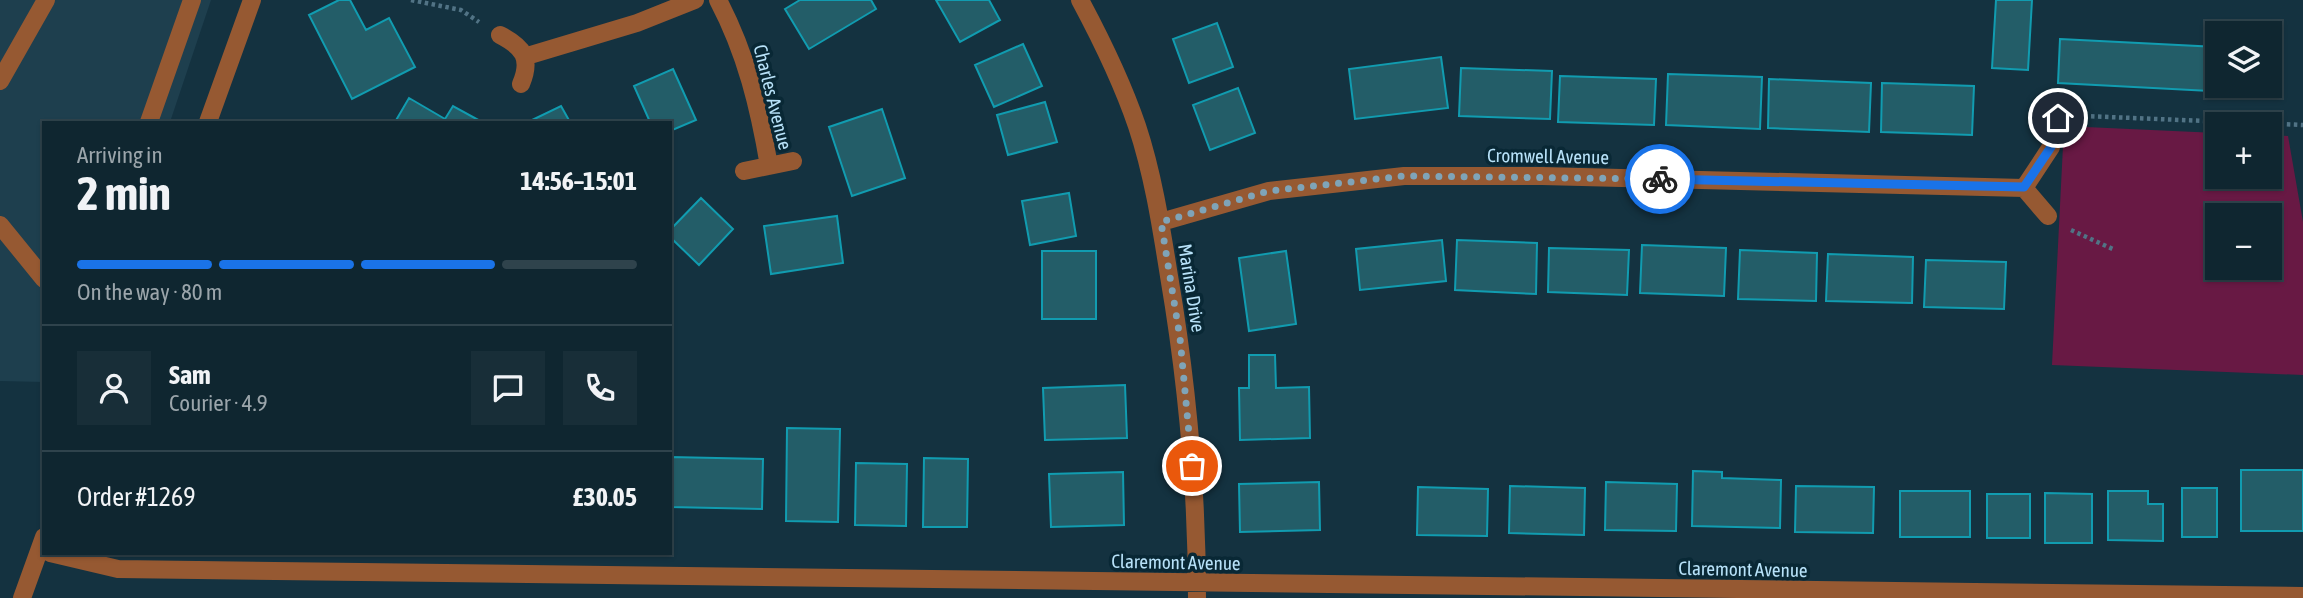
<!DOCTYPE html>
<meta charset="utf-8">
<style>
:root{--surface:#0f2630;--page:#182e38;--text:#f1f3f6;--muted:#9ba5ab;--line:#2f434c;--accent:#1a73e8}
body{margin:0;font-family:"Asap Condensed",sans-serif;background:var(--page);color:var(--text);height:100vh;display:flex;flex-direction:column;font-size:26px;white-space:nowrap}
*{box-sizing:border-box;margin:0}
p{font-size:23px;color:var(--muted)}
.icon{flex:none;width:38px;height:38px;fill:none;stroke:currentColor;stroke-width:2;stroke-linecap:round;stroke-linejoin:round}
.map{position:relative;flex:1;overflow:hidden}
.details{position:absolute;left:42px;top:121px;width:630px;height:434px;display:flex;flex-direction:column;background:var(--surface);border-radius:0px;box-shadow:0 2px 5px #0004,0 0 0 2px var(--line)}
.details>*{flex:none}
.buttons{position:absolute;left:2205px;top:21px;display:grid;gap:14px}
.buttons a{display:grid;place-items:center;width:77px;height:77px;border-radius:0px;background:var(--surface);box-shadow:0 2px 5px #0004,0 0 0 2px var(--line);font-size:35px}
.pin{position:absolute;display:grid;place-items:center;width:60px;height:60px;color:#fff;margin:-30px;border:4px solid #fff;border-radius:50%;box-shadow:0 2px 7px #0007}
.courier{position:absolute;display:grid;place-items:center;width:70px;height:70px;margin:-35px;border:5px solid #1a73e8;border-radius:50%;background:#fff;color:#222;box-shadow:0 2px 9px #0007}
.head em{font-style:normal;font-weight:700}
.head div{display:flex;flex-direction:column-reverse}
.head{display:flex;align-items:center;justify-content:space-between;height:119px;padding:0 35px}
h1{font-size:46px;font-weight:700;line-height:52px}
.bar{display:grid;grid-template-columns:repeat(4,1fr);gap:10px 7px;align-content:center;height:84px;padding:0 35px}
.bar i{height:9px;border-radius:5px;background:var(--line)}
.bar .on{background:var(--accent)}
.bar p{grid-column:span 4}
.line{display:flex;align-items:center;gap:18px;padding:0 35px;border-top:2px solid var(--line)}
.line div{flex:1}
.round{display:grid;place-items:center;flex:none;width:74px;height:74px;border-radius:0px;background:var(--page)}
.map>svg:first-child{display:block}
</style>
<div class="map">
<svg width="2303" height="598" viewBox="0 0 2303 598">
<rect width="100%" height="100%" fill="#143240"/>
<path fill="#1e3f4e" d="M0 0H211L170 122H44V382L0 381Z"/>
<path fill="#681944" fill-rule="evenodd" d="M2064 126 2217 133V177H2270V135L2288 136 2303 222V375L2052 365ZM2217 215H2270V268H2217Z"/>
<path fill="#235d68" stroke="#119cb0" stroke-width="2" d="M339 0H350L366 30 389 18 415 67 352 99 309 15Z
M800 0H871L876 9 809 49 785 9Z
M936 0H989L1000 20 960 42Z
M1996 0H2032L2028 70 1992 68Z
M1217 23 1233 67 1189 83 1173 39Z
M2060 39 2217 47V86H2267V94L2058 83Z
M1023 44 1042 86 994 107 975 65Z
M1441 57 1448 108 1355 119 1349 69Z
M1461 68 1552 71 1550 119 1459 116Z
M673 69 696 120 670 131V122H650L634 86Z
M1668 74 1762 77 1760 129 1666 125Z
M1560 76 1656 79 1654 125 1558 122Z
M1769 79 1871 83 1869 132 1768 128Z
M1882 83 1974 86 1972 135 1881 132Z
M1238 88 1255 133 1210 150 1193 105Z
M409 98 445 119 453 106 482 122H395Z
M1045 102 1057 142 1008 155 997 115Z
M561 106 570 122H528Z
M882 109 905 178 852 196 829 127Z
M1069 193 1076 236 1030 245 1022 201Z
M701 198 733 229 699 265 670 237V230Z
M837 216 843 263 771 274 764 226Z
M1442 240 1446 281 1360 290 1356 249Z
M1457 240 1537 243 1536 294 1455 290Z
M1642 245 1726 248 1724 296 1640 293Z
M1549 248 1629 250 1627 295 1548 292Z
M1740 250 1817 253 1816 301 1738 299Z
M1042 251H1096V319H1042Z
M1286 251 1296 324 1249 331 1239 258Z
M1828 254 1913 257 1912 303 1826 301Z
M1926 260 2006 262 2004 309 1924 307Z
M1249 355H1275L1276 388 1309 387 1310 438 1240 440 1239 388H1249Z
M1125 385 1127 438 1045 440 1043 388Z
M787 428 840 429 838 522 786 521Z
M670 457 763 459 762 509 670 507Z
M924 458 968 459 967 527H923Z
M856 463 907 464 906 526 855 525Z
M2241 470H2303V531H2241Z
M1693 471 1722 472V478L1781 480 1780 528 1692 526Z
M1123 472 1124 525 1051 527 1049 474Z
M1319 482 1320 530 1240 532 1239 484Z
M1606 482 1677 484 1676 531 1605 530Z
M1510 486 1585 488 1584 535 1509 533Z
M1796 486 1874 487 1873 533 1795 532Z
M1418 487 1488 489 1487 536 1417 535Z
M2182 488H2217V537H2182Z
M1900 491H1970V537H1900Z
M2108 491H2148V504H2163V541L2108 540Z
M2045 493 2092 494V543H2045Z
M1987 494H2030V538H1987Z"/>
<g fill="none" stroke-linecap="round" stroke-linejoin="round">
<path stroke="#517385" stroke-width="4.5" stroke-dasharray="3.5 3.5" stroke-linecap="butt" d="M411 0 461 10 479 22
M2084 116 2303 125
M2071 230 2115 250"/>
<path stroke="#965932" stroke-width="18" d="M718 0C746 53 759 107 769 166
M1080 0C1102 41 1122 82 1137 126 1153 174 1161 226 1169 276 1187 382 1197 490 1197 598
M500 35C523 47 532 58 521 84
M527 56 637 23 695 0
M0 81 46 0
M149 122 192 0
M208 122 252 0
M744 171 793 161
M2048 216 2024 188 2051 147 2058 118
M1161 222 1269 191 1404 176H1542L2024 188
M0 225 44 279
M50 553 118 569 2303 596
M22 598 44 537"/>
</g>
<g fill="none" stroke-linecap="round" stroke-linejoin="round">
<path stroke="#7fa4b8" stroke-width="7" stroke-dasharray="0 12.6" d="M1192 466 1180 338 1161 222 1269 191 1404 176 1660 179"/>
<path stroke="#1a73e8" stroke-width="9" d="M1660 179 2024 187 2051 147 2058 118"/>
</g>
<g text-anchor="middle" stroke-width="7" stroke-linejoin="round" paint-order="stroke">
<g font-size="19" fill="#b8e2f9" stroke="#092835">
<text transform="translate(773 97) rotate(76)" y="7">Charles Avenue</text>
<text transform="translate(1548 156) rotate(1)" y="7">Cromwell Avenue</text>
<text transform="translate(1192 288) rotate(81)" y="7">Marina Drive</text>
<text transform="translate(1176 562) rotate(1)" y="7">Claremont Avenue</text>
<text transform="translate(1743 569) rotate(1)" y="7">Claremont Avenue</text>
</g>
</g>
</svg>
<div class="buttons">
<a><svg class="icon" aria-label="layers" viewBox="0 0 24 24"><path d="M12 4l9 5-9 5-9-5zM3 14l9 5 9-5"/></svg></a>
<a>+</a>
<a>−</a>
</div>
<div class="pin" style="left:1192px;top:466px;background:#ea580c"><svg class="icon" aria-label="bag" viewBox="0 0 24 24"><path d="M5 8h14l-1 12H6zM9 8a3 3 0 0 1 6 0"/></svg></div>
<div class="pin" style="left:2058px;top:118px;background:#1f2937"><svg class="icon" aria-label="home" viewBox="0 0 24 24"><path d="M3 11l9-7 9 7M6 9v11h12V9"/></svg></div>
<div class="courier" style="left:1660px;top:179px"><svg class="icon" aria-label="bike" viewBox="0 0 24 24"><circle cx="6" cy="16" r="4"/><circle cx="18" cy="16" r="4"/><path d="M6 16l4-8h5l3 8M10 8l3 8H6M13 5h3"/></svg></div>
<section class="details">
<div class="head"><div><h1>2 min</h1><p>Arriving in</p></div><em>14:56–15:01</em></div>
<div class="bar"><i class="on"></i><i class="on"></i><i class="on"></i><i></i><p>On the way · 80 m</p></div>
<div class="line" style="height:126px"><a class="round"><svg class="icon" aria-label="person" viewBox="0 0 24 24"><circle cx="12" cy="8" r="4"/><path d="M4 21q1-7 8-7t8 7"/></svg></a><div><b>Sam</b><p>Courier · 4.9</p></div><a class="round"><svg class="icon" aria-label="chat" viewBox="0 0 24 24"><path d="M4 5h16v11H9l-5 4z"/></svg></a><a class="round"><svg class="icon" aria-label="phone" viewBox="0 0 24 24"><path d="M5 4h4l2 5-3 2q2 4 5 5l2-3 5 2v4C11 20 4 13 5 4z"/></svg></a></div>
<div class="line" style="height:91px"><div>Order #1269</div><b>£30.05</b></div>
</section>
</div>
